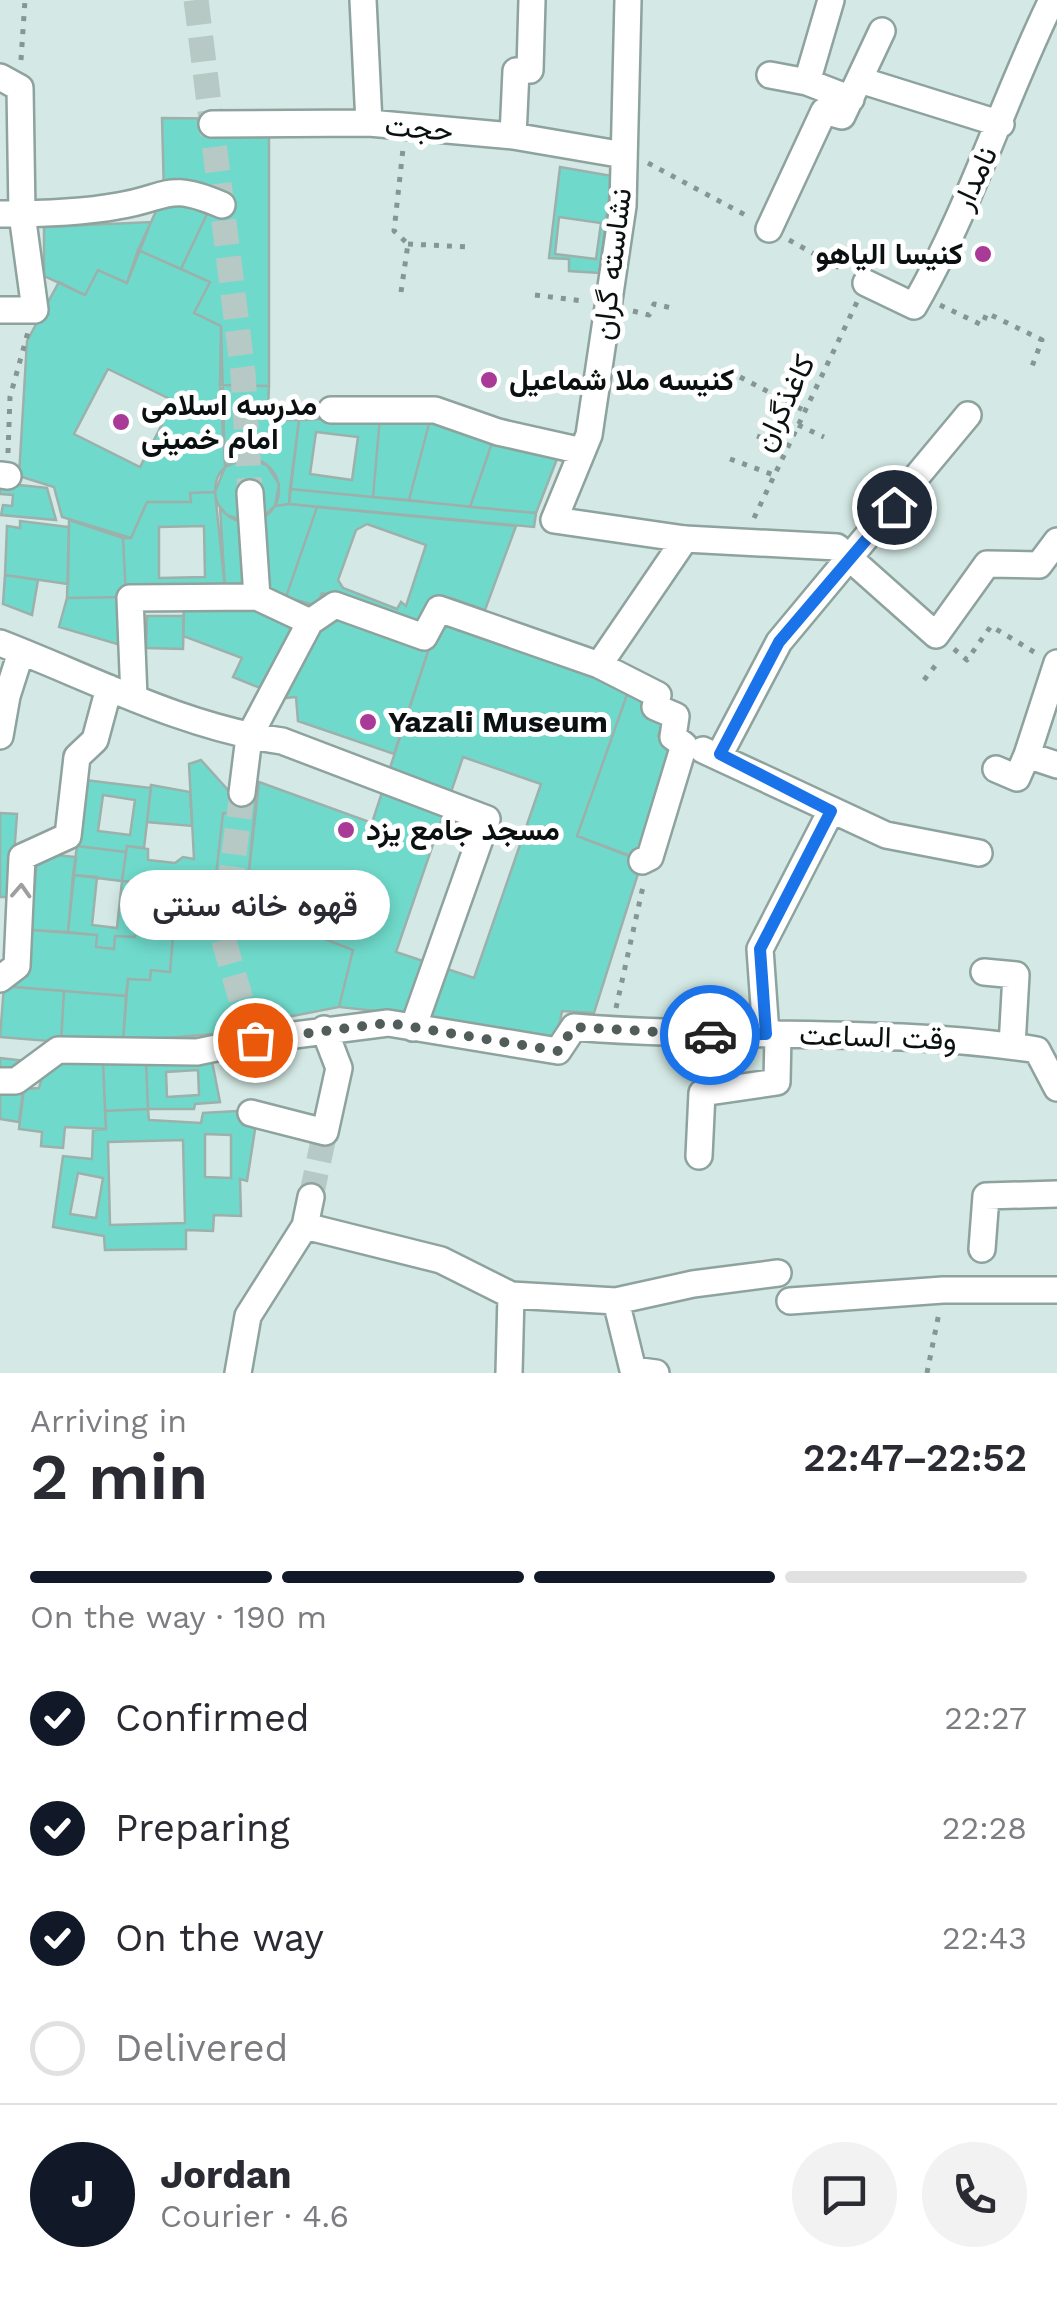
<!DOCTYPE html>
<meta charset="utf-8">
<style>
:root{--surface:#fff;--page:#f2f2f3;--text:#2b2b33;--muted:#7c7c81;--line:#e1e1e2;--accent:#111827}
body{margin:0;font-family:"Work Sans",Vazirmatn,sans-serif;background:var(--page);color:var(--text);height:100vh;display:flex;flex-direction:column;font-size:38px;white-space:nowrap}
*{box-sizing:border-box;margin:0}
p{font-size:32px;color:var(--muted)}
.icon{flex:none;width:55px;height:55px;fill:none;stroke:currentColor;stroke-width:2;stroke-linecap:round;stroke-linejoin:round}
.map{position:relative;height:1373px;overflow:hidden}
.side{display:flex;flex-direction:column;background:var(--surface);flex:1}
.side>*{flex:none}
.pin{position:absolute;display:grid;place-items:center;width:85px;height:85px;color:#fff;margin:-42px;border:5px solid #fff;border-radius:50%;box-shadow:0 2px 10px #0007}
.courier{position:absolute;display:grid;place-items:center;width:100px;height:100px;margin:-50px;border:8px solid #1a73e8;border-radius:50%;background:#fff;color:#222;box-shadow:0 2px 12px #0007}
.bubble{position:absolute;height:70px;border-radius:35px;background:var(--surface);box-shadow:0 5px 15px #0003;font-size:32px;font-weight:600;line-height:70px;text-align:center}
.head em{font-style:normal;font-weight:600}
.head div{display:flex;flex-direction:column-reverse}
.head{display:flex;align-items:center;justify-content:space-between;height:170px;padding:0 30px}
h1{font-size:65px;font-weight:600;line-height:75px}
.bar{display:grid;grid-template-columns:repeat(4,1fr);gap:15px 10px;align-content:center;height:120px;padding:0 30px}
.bar i{height:12px;border-radius:8px;background:var(--line)}
.bar .active{background:var(--accent)}
.bar p{grid-column:span 4}
.line{display:flex;align-items:center;gap:25px;padding:0 30px;border-top:2px solid var(--line)}
.line div{flex:1}
.round{display:grid;place-items:center;flex:none;width:105px;height:105px;border-radius:52px;background:var(--page)}
ol{padding:0 30px;list-style:none}
li{display:flex;align-items:center;gap:30px;height:110px}
li p{margin-inline-start:auto}
li .icon{padding:10px;border-radius:50%;background:var(--accent);color:#fff;stroke-width:4}
li:last-child{color:var(--muted)}
li i{width:55px;height:55px;border:5px solid var(--line);border-radius:50%}
.map>svg:first-child{display:block}
</style>
<div class="map">
<svg width="1057" height="1373" viewBox="0 0 1057 1373">
<rect width="100%" height="100%" fill="#d4e9e5"/>
<path fill="#6fdacb" stroke="#9cb0ac" stroke-width="2.5" fill-rule="evenodd" d="M162 118 269 119V386L220 385 221 326 194 313 210 282 181 269 207 214 164 194Z
M560 167 612 176 599 273 569 271V259L549 258ZM559 217 601 223 596 259 555 254Z
M164 194 207 214 181 269 138 250Z
M151 222 127 283 98 270 85 295 44 276V227Z
M138 250 210 282 194 313 221 326 225 467 215 492 190 493 191 502H147L131 538 62 517 54 487 19 476 27 341 59 282 85 295 98 270 127 283ZM108 369 174 401 140 467 74 434Z
M220 385 269 386 268 410H286V420H299L289 504 275 506 279 484 267 465 245 458 225 467Z
M380 417 373 497 290 489 299 420ZM316 432 358 437 352 480 310 474Z
M380 417 430 420 409 500 373 497Z
M430 420 493 440 470 507 409 500Z
M493 440 557 459 536 513 470 507Z
M215 490a32 32 0 1 1 64 0a32 32 0 1 1-64 0Z
M0 483 47 488 56 520 1 515 3 505 12 506 13 495 0 494Z
M290 489 536 513 534 527 289 504Z
M215 492 225 589 126 597 123 538H131L147 502H191L190 493ZM204 526 205 577 159 578V527Z
M289 504 317 507 286 597 317 606 285 698 233 677 242 658 183 636 184 596 225 589 220 507 227 515 247 522 259 520 275 506Z
M317 507 516 526 485 610 451 598 447 611 423 630 322 593 317 606 286 597ZM367 524 426 545 406 606 401 602 397 609 343 588 338 580 356 530Z
M69 520 123 538 126 597 67 598Z
M20 521 69 527 68 584 5 575 7 526 20 528Z
M5 575 38 580 32 615 3 604Z
M322 593 423 630 438 621 394 754 298 721 296 697 285 698Z
M126 597 131 648 59 627 67 598Z
M147 616H184L183 649 146 648Z
M438 621 629 689 577 836 642 861 594 1013 562 1011 555 1048 413 1015 339 1007 353 950 245 908 259 782 372 823ZM463 757 541 784 474 978 396 952Z
M629 689 652 700 664 718 658 736 673 742 636 858 577 836Z
M201 760 236 799V814L223 813 214 893 192 891V907L181 906V916L137 910 141 882 122 881 127 846 148 849V860L175 863 183 857 194 859 189 764Z
M85 780 151 788 144 848 127 846 126 852 77 846ZM103 795 135 800 130 835 98 831Z
M151 785 190 792 192 826 147 822Z
M236 799H256L245 908 353 950 339 1007 246 1025 245 1031 123 1042 128 979 150 980 151 970 170 972 175 913 181 916V906L192 907V891L214 893 223 813 236 814Z
M0 813 17 814 11 897H0Z
M77 846 126 852 122 881 73 875Z
M46 854 76 857 68 932 31 930 37 859Z
M73 875 97 877 92 925 117 928 122 881 141 882 135 937 115 936 114 949 96 947 97 935 68 932Z
M137 910 175 913 170 972 151 970 150 980 128 979 126 996 14 987 15 975 27 976 31 930 97 935 96 947 114 949 115 936 135 937Z
M4 986 64 991 61 1042 0 1037Z
M64 991 126 996 123 1042H61Z
M0 1058 27 1061 19 1122 0 1119Z
M62 1060 103 1062 106 1129 65 1127 63 1148 41 1146 42 1132 19 1129 24 1089 39 1088 45 1066Z
M146 1061H212L220 1102 195 1104 194 1109H148ZM198 1070 199 1095 167 1097 166 1072Z
M146 1061 148 1109 105 1111 103 1062Z
M148 1109 149 1120 201 1123 203 1113 237 1111 256 1123 247 1181 240 1179 241 1216 214 1215 213 1231 186 1230V1249L105 1250 104 1236 53 1227 63 1156 92 1159 93 1130 106 1129 105 1111ZM205 1134 231 1135V1178L205 1177ZM183 1140 185 1223 110 1225 108 1142ZM78 1173 103 1178 96 1218 70 1214Z"/>
<g fill="none" stroke-linecap="round" stroke-linejoin="round">
<path stroke="#b6c9c5" stroke-width="25" stroke-dasharray="25 12" stroke-linecap="butt" d="M196 0 243 373 250 493
M242 793 223 938 250 1030
M311 1197 325 1132"/>
<defs>
<path id="minor" d="M363 0 369 123
M628 0 623 206 589 435 554 520 685 539 837 547 936 635 987 564 1039 565 1057 541
M770 75 807 82 851 99
M0 77 20 88 22 214 35 310H0
M860 80 1001 124
M807 82 831 0
M212 124 369 123 513 136 624 155
M513 136 516 71 530 70 532 0
M0 214C38 214 80 213 118 206 169 198 166 181 222 205
M769 229 824 111 842 116 882 31
M866 283 914 306C970 209 1003 100 1052 0
M331 410H435L498 432 582 451
M0 475 8 476
M250 493 257 597
M0 643C91 678 185 728 282 741L487 819 413 1028
M1057 663 1027 755 1057 765
M0 696H7L21 652
M134 697 130 598 257 597 310 622
M0 736 7 696
M703 750 886 835 979 853
M720 754 779 642 968 415
M996 769 1017 778 1027 755
M242 793 249 737 310 622 335 605 424 637 439 609 599 665
M642 861 650 857 684 745 673 737 676 716 655 707 658 695 599 665 685 539
M984 972 1016 975 1012 1046
M0 979 17 966 22 857 68 836 77 757 95 740 109 688
M766 1034 760 949 831 811
M0 1081H16L58 1050 197 1052 255 1040 388 1023 558 1051 574 1027C729 1040 883 1026 1037 1050L1057 1088
M251 1113 325 1132 339 1068 324 1029
M699 1156 702 1093 777 1082 778 1034
M305 1226 441 1260 511 1295 616 1301 693 1284 778 1273
M982 1249 986 1196 1057 1194
M616 1301 633 1370 656 1373
M790 1301 943 1290H1057
M238 1373 248 1316 305 1226 311 1197
M509 1373 511 1295"/>
</defs>
<use href="#minor" stroke="#8ea29e" stroke-width="30"/>
<path stroke="#869693" stroke-width="5" stroke-dasharray="5 8" stroke-linecap="butt" d="M21 60 25 0
M648 163 749 217
M789 240 845 271
M408 244 470 247
M401 292 408 244 394 231 403 149
M535 295 583 301
M940 305 982 325 987 313 1042 340 1031 369
M633 311 649 315 654 304 676 309
M740 377 805 411
M798 425 824 437
M757 436 788 447
M8 453 10 397 28 332
M730 459 774 475
M754 518 857 302
M954 649 967 660 991 626 1034 652
M924 680 939 661
M616 1008 644 882
M927 1373 939 1313"/>
<use href="#minor" stroke="#fff" stroke-width="25"/>
</g>
<defs><path id="oneway-chevron" d="M-2-3.5L2.5 0L-2 3.5" fill="none" stroke-width="1.6" stroke-linecap="round" stroke-linejoin="round" transform="scale(2.5)"/></defs>
<use stroke="#9da09f" href="#oneway-chevron" transform="translate(21 891) rotate(-87)"/>
<g fill="none" stroke-linecap="round" stroke-linejoin="round">
<path stroke="#515d5b" stroke-width="10" stroke-dasharray="0 18" d="M255 1040 388 1023 558 1051 574 1027 710 1035"/>
<path stroke="#1a73e8" stroke-width="12" d="M710 1035 766 1034 760 949 831 811 720 754 779 642 894 507"/>
</g>
<g fill="#a93a97" stroke="#fff" stroke-width="4">
<circle cx="983" cy="254" r="10"/>
<circle cx="489" cy="380" r="10"/>
<circle cx="121" cy="422" r="10"/>
<circle cx="368" cy="722" r="10"/>
<circle cx="346" cy="830" r="10"/>
</g>
<g text-anchor="middle" stroke-width="10" stroke-linejoin="round" paint-order="stroke">
<g font-size="30" fill="#0a1110" stroke="#fff">
<text transform="translate(419 128) rotate(5)" y="10">حجت</text>
<text transform="translate(975 178) rotate(-65)" y="10">نامدار</text>
<text transform="translate(612 264) rotate(-83)" y="10">نشاسته گران</text>
<text transform="translate(784 403) rotate(-64)" y="10">کاغذگران</text>
<text transform="translate(878 1037) rotate(2)" y="10">وقت الساعت</text>
</g>
<g font-size="30" font-weight="bold" fill="#0a1110" stroke="#fff" text-anchor="start">
<text x="963" y="264" text-anchor="end">کنیسا الیاهو</text>
<text x="509" y="390">کنیسه ملا شماعیل</text>
<text x="141" y="415">مدرسه اسلامی<tspan x="141" dy="34">امام خمینی</tspan></text>
<text x="388" y="732">Yazali Museum</text>
<text x="366" y="840">مسجد جامع یزد</text>
</g>
</g>
</svg>
<div class="pin" style="left:255px;top:1040px;background:#ea580c"><svg class="icon" aria-label="bag" viewBox="0 0 24 24"><path d="M5 8h14l-1 12H6zM9 8a3 3 0 0 1 6 0"/></svg></div>
<div class="pin" style="left:894px;top:507px;background:#1f2937"><svg class="icon" aria-label="home" viewBox="0 0 24 24"><path d="M3 11l9-7 9 7M6 9v11h12V9"/></svg></div>
<div class="courier" style="left:710px;top:1035px"><svg class="icon" aria-label="car" viewBox="0 0 24 24"><path d="M5 17H2v-5l4-1 3-4h7l3 4 3 1v5h-3M9 17h6M6 11h13"/><circle cx="7" cy="17" r="2"/><circle cx="17" cy="17" r="2"/></svg></div>
<div class="bubble" style="left:120px;top:870px;width:270px">قهوه خانه سنتی</div>
</div>
<section class="side">
<div class="head"><div><h1>2 min</h1><p>Arriving in</p></div><em>22:47–22:52</em></div>
<div class="bar"><i class="active"></i><i class="active"></i><i class="active"></i><i></i><p>On the way · 190 m</p></div>
<ol>
<li><svg class="icon" aria-label="check" viewBox="0 0 24 24"><path d="M5 12l5 5 9-10"/></svg>Confirmed<p>22:27</p></li>
<li><svg class="icon" aria-label="check" viewBox="0 0 24 24"><path d="M5 12l5 5 9-10"/></svg>Preparing<p>22:28</p></li>
<li><svg class="icon" aria-label="check" viewBox="0 0 24 24"><path d="M5 12l5 5 9-10"/></svg>On the way<p>22:43</p></li>
<li><i></i>Delivered</li>
</ol>
<div class="line" style="height:180px"><b class="round" style="background:var(--accent);color:#fff">J</b><div><b>Jordan</b><p>Courier · 4.6</p></div><a class="round"><svg class="icon" aria-label="chat" viewBox="0 0 24 24"><path d="M4 5h16v11H9l-5 4z"/></svg></a><a class="round"><svg class="icon" aria-label="phone" viewBox="0 0 24 24"><path d="M5 4h4l2 5-3 2q2 4 5 5l2-3 5 2v4C11 20 4 13 5 4z"/></svg></a></div>
</section>
